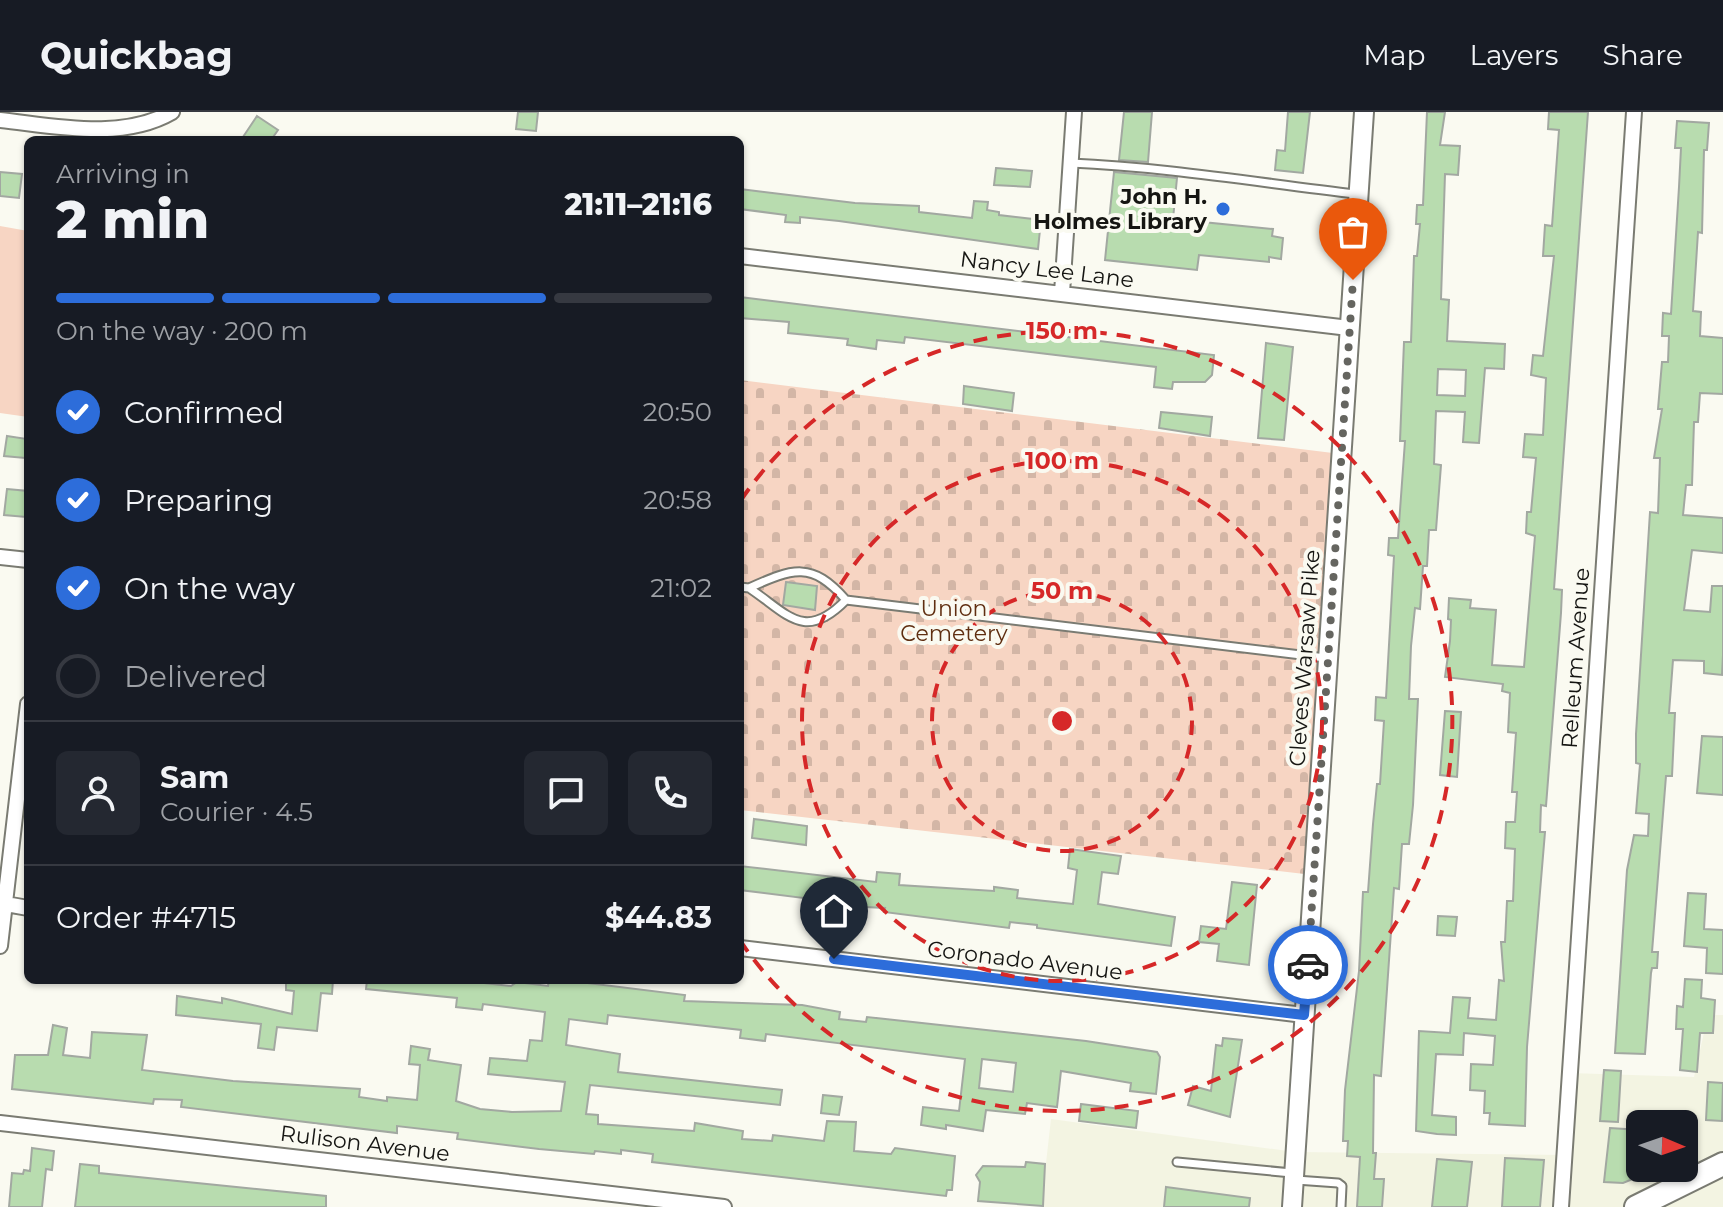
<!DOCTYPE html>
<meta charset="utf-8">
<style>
:root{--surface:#171b24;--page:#242831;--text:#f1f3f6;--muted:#9ea1a6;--line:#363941;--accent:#2d6dda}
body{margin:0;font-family:Montserrat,sans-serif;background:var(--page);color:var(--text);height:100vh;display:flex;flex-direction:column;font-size:30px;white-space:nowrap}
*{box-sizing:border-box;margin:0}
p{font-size:26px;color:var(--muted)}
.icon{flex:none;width:44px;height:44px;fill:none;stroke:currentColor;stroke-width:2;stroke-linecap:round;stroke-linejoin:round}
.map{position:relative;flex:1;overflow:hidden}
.side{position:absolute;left:24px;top:24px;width:720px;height:848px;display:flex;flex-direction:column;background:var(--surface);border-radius:12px;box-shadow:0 2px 6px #0004}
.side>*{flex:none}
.needle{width:52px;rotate:92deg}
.tools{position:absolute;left:1626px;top:998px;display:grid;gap:16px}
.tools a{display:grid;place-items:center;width:72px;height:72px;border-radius:12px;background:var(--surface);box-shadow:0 2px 6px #0004;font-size:40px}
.pin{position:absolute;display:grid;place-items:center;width:68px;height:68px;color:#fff;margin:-82px -34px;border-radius:50% 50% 50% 0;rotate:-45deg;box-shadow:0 0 8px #0007}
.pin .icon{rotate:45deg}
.courier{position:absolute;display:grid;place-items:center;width:80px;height:80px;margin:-40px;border:6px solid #2d6dda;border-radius:50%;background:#fff;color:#222;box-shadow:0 2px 10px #0007}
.overview em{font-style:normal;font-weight:800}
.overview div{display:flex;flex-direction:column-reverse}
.overview{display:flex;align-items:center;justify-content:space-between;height:136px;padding:0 32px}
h1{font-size:52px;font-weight:800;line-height:60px}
.bar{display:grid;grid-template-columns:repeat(4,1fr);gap:12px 8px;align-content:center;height:96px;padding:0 32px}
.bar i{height:10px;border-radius:6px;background:var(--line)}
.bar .selected{background:var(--accent)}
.bar p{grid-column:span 4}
.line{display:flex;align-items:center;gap:20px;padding:0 32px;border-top:2px solid var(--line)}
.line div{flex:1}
.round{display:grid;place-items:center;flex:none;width:84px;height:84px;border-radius:12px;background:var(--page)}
ol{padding:0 32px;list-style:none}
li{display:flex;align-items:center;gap:24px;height:88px}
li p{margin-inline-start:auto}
li .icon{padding:8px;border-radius:50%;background:var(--accent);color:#fff;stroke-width:4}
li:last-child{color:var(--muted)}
li i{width:44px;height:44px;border:4px solid var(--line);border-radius:50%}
header{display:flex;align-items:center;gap:48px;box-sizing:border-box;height:112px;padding:0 40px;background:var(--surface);border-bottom:2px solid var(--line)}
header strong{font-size:38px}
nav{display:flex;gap:44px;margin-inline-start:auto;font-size:28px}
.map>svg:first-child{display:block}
</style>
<header>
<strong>Quickbag</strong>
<nav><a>Map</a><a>Layers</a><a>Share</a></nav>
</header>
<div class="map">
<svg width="1723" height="1095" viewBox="0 0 1723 1095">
<defs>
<pattern id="cemetery-stones" width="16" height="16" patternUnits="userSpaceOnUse" patternTransform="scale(2)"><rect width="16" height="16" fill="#f7d5c3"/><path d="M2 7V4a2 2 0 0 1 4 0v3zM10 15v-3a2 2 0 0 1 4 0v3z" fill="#d3b6a6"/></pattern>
</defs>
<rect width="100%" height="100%" fill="#fafaf1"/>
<path fill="#f3f4e2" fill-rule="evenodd" d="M1708 903H1723V1095H1041L1051 1007 1295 1040 1564 1043 1570 961 1694 965ZM1640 1012H1684V1056H1640Z"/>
<path fill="url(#cemetery-stones)" d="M740 268 1341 342 1313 763 740 698Z"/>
<path fill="#f7d5c3" d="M0 114 28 119V305L0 301Z"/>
<path fill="#b8dcaf" stroke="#a2a8a1" stroke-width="2" fill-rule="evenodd" d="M518 0H538L536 19 516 17Z
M1124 0H1152L1148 50 1119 48Z
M1288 0H1310L1303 61 1275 58 1277 38 1285 39Z
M1427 0H1445L1440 33 1460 34 1458 63 1445 62 1441 187 1449 188 1447 229 1505 232 1504 257 1485 256 1479 331 1463 330 1465 300 1436 299 1434 352 1441 353 1436 418H1429L1427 454H1423L1420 497 1415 496 1411 534 1409 587H1418L1413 693 1409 732H1402L1399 777 1394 776 1381 964 1374 963 1373 1041H1376L1374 1067H1384L1382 1095H1357L1360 1045 1347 1044 1348 1029H1343L1345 978 1359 859 1363 780H1368L1373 712 1377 672H1380L1384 609 1375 608 1376 585 1386 586 1394 444 1388 443 1389 426H1398L1405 329H1400L1404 230H1411L1414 144H1417L1420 112H1416L1417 93H1423ZM1438 257 1466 258 1465 284 1437 283Z
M1549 0H1588L1554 477 1562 478 1561 501 1546 694 1541 693 1540 720H1545L1527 935 1525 1014 1489 1012 1490 1001H1484L1485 979 1470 978 1471 952 1493 953 1495 924 1464 921 1463 943 1436 942 1432 1003 1456 1005V1023L1437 1022 1416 1019 1419 919 1450 921 1453 885 1470 886 1468 906 1496 908 1499 868 1504 869 1501 830H1505L1507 789H1513L1515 737 1505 736 1506 710H1515L1517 680H1512L1516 621 1508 620 1510 581 1502 579 1503 572 1445 565 1450 529 1451 508 1448 507 1449 486 1471 488 1470 496 1496 498 1492 553 1524 555 1535 424 1526 421 1527 400H1531L1536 346 1523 345 1525 322 1543 323 1546 266 1531 263 1533 243 1543 244 1554 144H1543L1545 113 1552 114 1559 18 1548 17Z
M257 4 278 18 271 28H241Z
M1677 9 1709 11 1707 38H1704L1702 121 1698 120 1693 199 1701 200 1700 224 1723 226V282L1700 281 1698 310H1694L1692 373H1686L1683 403 1723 406V441L1692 438 1684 498 1710 500 1712 474H1723V543L1722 563 1704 561V549L1673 548 1669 601H1675L1672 664H1666L1652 840H1658L1657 856H1652L1651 861 1645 942 1615 941 1627 758 1634 723 1648 724 1649 702 1636 701 1640 652 1636 651V622L1650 400 1658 401 1660 346H1654L1662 297H1658L1662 250H1668L1669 224H1662L1663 201 1671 202 1679 75 1681 36H1675Z
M996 56 1032 59 1030 75 994 73Z
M0 60 22 62 19 86 0 84Z
M1114 60 1177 66 1173 107 1273 117 1272 124 1283 126 1281 147 1269 145V150L1199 143 1197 158 1105 148Z
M740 77 855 91 919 94V100L972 106 974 89 988 90 987 98 999 100V103L1041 108 1038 137 839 109 800 105V111L785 110 786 103 740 97Z
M740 185 1214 243 1212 263 1205 270H1173L1172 277 1154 275 1156 255 905 225 904 231 877 228 876 237 847 233 848 227 788 221 789 210 740 206Z
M1266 231 1293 235 1284 328 1258 326Z
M964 274 1014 281 1012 299 963 292Z
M1161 300 1212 305 1210 324 1159 316Z
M7 324 27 327 25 346 4 344Z
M7 377 28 379 26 405 4 403Z
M786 470 817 474 815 498 783 493Z
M1445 599 1461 600 1457 665 1440 663Z
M1702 624 1723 625V683L1697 681Z
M754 707 807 714 806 733 752 726Z
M1070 737 1121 744 1118 762 1102 760 1098 792 1175 805 1171 834 1037 816V813L1010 810 1009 816 884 800 885 796 803 792 804 786 740 778V754L876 770 877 760 900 762 899 773 994 779V775L1018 778 1017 786 1073 792 1077 758 1068 756Z
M1232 770 1257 773 1249 853 1217 849 1219 832 1199 830 1201 814 1226 817Z
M1688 781 1706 782 1704 817 1723 818V862L1706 861 1707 836 1684 834Z
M1438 804 1457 805 1455 824 1437 823Z
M1685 867 1702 868 1701 886 1715 888 1713 921H1700L1697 960 1680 958 1683 917H1676L1677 894 1683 895Z
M286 868H333L332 882 321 881 317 919 277 915 274 938 258 936 261 912 176 903 177 884 222 891V886L292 902 294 879 286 878Z
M367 868H485V871L511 874 517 870 548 874 549 868H563L685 883 684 889 802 893 840 900 839 907 866 910 867 905 1086 929 1157 940 1160 945 1156 982 1130 979 1131 971 1061 959 1057 995 1027 991 1025 1002 986 998 983 1019 946 1013V1017L921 1013 923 995 959 999 965 947 766 922 765 929 740 926 741 918 608 903 607 912 569 907 566 933 620 942 618 960 782 978 780 993 590 973 586 1002 598 1003V1012L694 1019 695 1011 743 1019 742 1027 772 1029 773 1023 824 1029 827 1009 856 1010 854 1039 891 1042 895 1036 955 1044 952 1078H947L946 1084 652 1050 653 1042 621 1038V1042L595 1039 594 1042 539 1037 457 1027 458 1021 397 1014V1021L181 995 182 988 154 987 153 992 12 977 15 943H48L53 913 67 916 63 943 90 946 92 920 147 923 142 958 233 969 360 977 359 985 387 989V985L417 988 420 953 409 952 411 934 430 937 428 948 461 953 456 989 480 997 512 1000 561 999 565 970 488 962 490 946 527 949 530 928 542 929 545 900 483 892 482 898 456 895 457 886 366 877ZM982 947 1016 951 1013 980 979 976Z
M1223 926 1242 928 1230 1005 1188 993 1193 974 1211 979 1216 933 1222 934Z
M1604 958 1621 959 1618 1010 1600 1009Z
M1708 970 1723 971 1722 1009 1706 1008Z
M823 983 842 985 839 1003 821 1001Z
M1081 992 1138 999 1136 1016 1079 1009Z
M1610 1016 1640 1018V1064L1623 1071 1604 1070Z
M32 1036 54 1039 52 1058 46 1057 42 1095H9L12 1061 23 1062 24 1058 30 1059Z
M1505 1046 1544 1048 1540 1095H1502Z
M1437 1047 1472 1050 1467 1095H1432Z
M1026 1050 1045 1052 1043 1094 978 1089 980 1070 976 1063 983 1054 1025 1055Z
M80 1052 99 1054V1061L326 1084V1095H75Z
M1166 1075 1250 1086 1249 1095H1164Z"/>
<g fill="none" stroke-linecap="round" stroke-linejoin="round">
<defs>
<path id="lane" d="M1071 51C1166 55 1261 71 1356 82
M740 475 749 476C787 501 804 531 846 488
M749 476C793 456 812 449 846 488L1326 546
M1177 1050 1292 1061
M1296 1068 1338 1071 1342 1074 1341 1095"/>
<path id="street" d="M0 8C55 14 122 29 172 0
M740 144 1349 216
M1062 181 1074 0
M0 445 28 448
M0 791 28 796
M0 834 28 592
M740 836 1304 903
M0 1011 724 1095
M1561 1095 1634 0"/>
<path id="secondary" d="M1292 1095 1364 0"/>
<path id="primary" d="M1636 1095 1723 1052"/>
</defs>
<use href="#lane" stroke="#7a7b72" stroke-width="11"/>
<use href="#street" stroke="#7a7b72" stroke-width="18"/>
<use href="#secondary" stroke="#7a7b72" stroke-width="22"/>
<use href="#primary" stroke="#7a7b72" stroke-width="26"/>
<use href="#lane" stroke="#fff" stroke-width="7"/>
<use href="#street" stroke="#fff" stroke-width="14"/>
<use href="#secondary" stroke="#fff" stroke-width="18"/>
<use href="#primary" stroke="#fff" stroke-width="22"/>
</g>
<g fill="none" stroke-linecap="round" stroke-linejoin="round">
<path stroke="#656560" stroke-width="8" stroke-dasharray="0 14.4" d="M1308 853 1353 168"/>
<path stroke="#2d6dda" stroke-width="10" d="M834 847 1304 903 1308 853"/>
</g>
<g fill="none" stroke="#d62828" stroke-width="4" stroke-dasharray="14 10">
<circle cx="1062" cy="609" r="130"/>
<circle cx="1062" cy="609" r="260"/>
<path d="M741 388A390 390 0 1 1 741 830"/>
</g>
<circle fill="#2d6dda" stroke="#fafaf1" stroke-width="3" cx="1223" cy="97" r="8"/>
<g text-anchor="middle" stroke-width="8" stroke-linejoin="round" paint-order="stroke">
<g font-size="22" font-weight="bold" fill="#151512" stroke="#fafaf1" text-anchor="end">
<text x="1207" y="92">John H.<tspan x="1207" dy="25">Holmes Library</tspan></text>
</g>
<g font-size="22" fill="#151512" stroke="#fafaf1">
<text transform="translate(1047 157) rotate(7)" y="8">Nancy Lee Lane</text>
<text transform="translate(1304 546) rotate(-86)" y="8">Cleves Warsaw Pike</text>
<text transform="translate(1575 546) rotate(-86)" y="8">Relleum Avenue</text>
<text transform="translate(1025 848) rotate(7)" y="8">Coronado Avenue</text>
<text transform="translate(365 1031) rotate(7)" y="8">Rulison Avenue</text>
</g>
<g font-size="22" fill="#5f2e10" stroke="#fafaf1">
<text x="954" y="504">Union<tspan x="954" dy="25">Cemetery</tspan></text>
</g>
</g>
<circle cx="1062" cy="609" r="12" fill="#d62828" stroke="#fafaf1" stroke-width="4"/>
<g font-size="24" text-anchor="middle" font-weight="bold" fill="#d62828" stroke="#fafaf1" stroke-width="8" stroke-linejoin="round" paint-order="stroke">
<text x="1062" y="227">150 m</text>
<text x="1062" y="357">100 m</text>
<text x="1062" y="487">50 m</text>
</g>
</svg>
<div class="tools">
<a><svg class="needle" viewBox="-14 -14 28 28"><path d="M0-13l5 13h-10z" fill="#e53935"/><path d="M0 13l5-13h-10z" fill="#9ea1a6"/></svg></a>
</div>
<div class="pin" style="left:1353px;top:168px;background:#ea580c"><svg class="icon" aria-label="bag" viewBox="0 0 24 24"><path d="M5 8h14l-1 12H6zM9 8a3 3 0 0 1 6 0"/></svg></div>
<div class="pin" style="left:834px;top:847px;background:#1f2937"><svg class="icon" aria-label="home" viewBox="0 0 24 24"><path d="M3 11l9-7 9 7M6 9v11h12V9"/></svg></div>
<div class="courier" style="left:1308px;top:853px"><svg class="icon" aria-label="car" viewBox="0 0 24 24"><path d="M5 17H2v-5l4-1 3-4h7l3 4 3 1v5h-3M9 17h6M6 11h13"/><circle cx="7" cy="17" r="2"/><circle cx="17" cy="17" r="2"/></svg></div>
<section class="side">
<div class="overview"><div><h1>2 min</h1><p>Arriving in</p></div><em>21:11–21:16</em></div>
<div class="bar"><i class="selected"></i><i class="selected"></i><i class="selected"></i><i></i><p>On the way · 200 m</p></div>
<ol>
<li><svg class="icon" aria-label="check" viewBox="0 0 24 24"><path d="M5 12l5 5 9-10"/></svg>Confirmed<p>20:50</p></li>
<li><svg class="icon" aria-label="check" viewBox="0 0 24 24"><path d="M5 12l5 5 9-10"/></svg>Preparing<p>20:58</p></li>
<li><svg class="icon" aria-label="check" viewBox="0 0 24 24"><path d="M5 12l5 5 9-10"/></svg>On the way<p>21:02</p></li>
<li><i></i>Delivered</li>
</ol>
<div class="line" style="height:144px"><a class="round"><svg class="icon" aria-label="person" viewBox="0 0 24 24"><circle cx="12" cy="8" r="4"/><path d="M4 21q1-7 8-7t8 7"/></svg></a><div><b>Sam</b><p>Courier · 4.5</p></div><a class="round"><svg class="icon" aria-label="chat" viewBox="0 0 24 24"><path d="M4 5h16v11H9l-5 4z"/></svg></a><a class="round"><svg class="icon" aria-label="phone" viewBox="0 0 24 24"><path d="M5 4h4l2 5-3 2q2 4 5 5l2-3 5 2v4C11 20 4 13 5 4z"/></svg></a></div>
<div class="line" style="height:104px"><div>Order #4715</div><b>$44.83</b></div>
</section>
</div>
